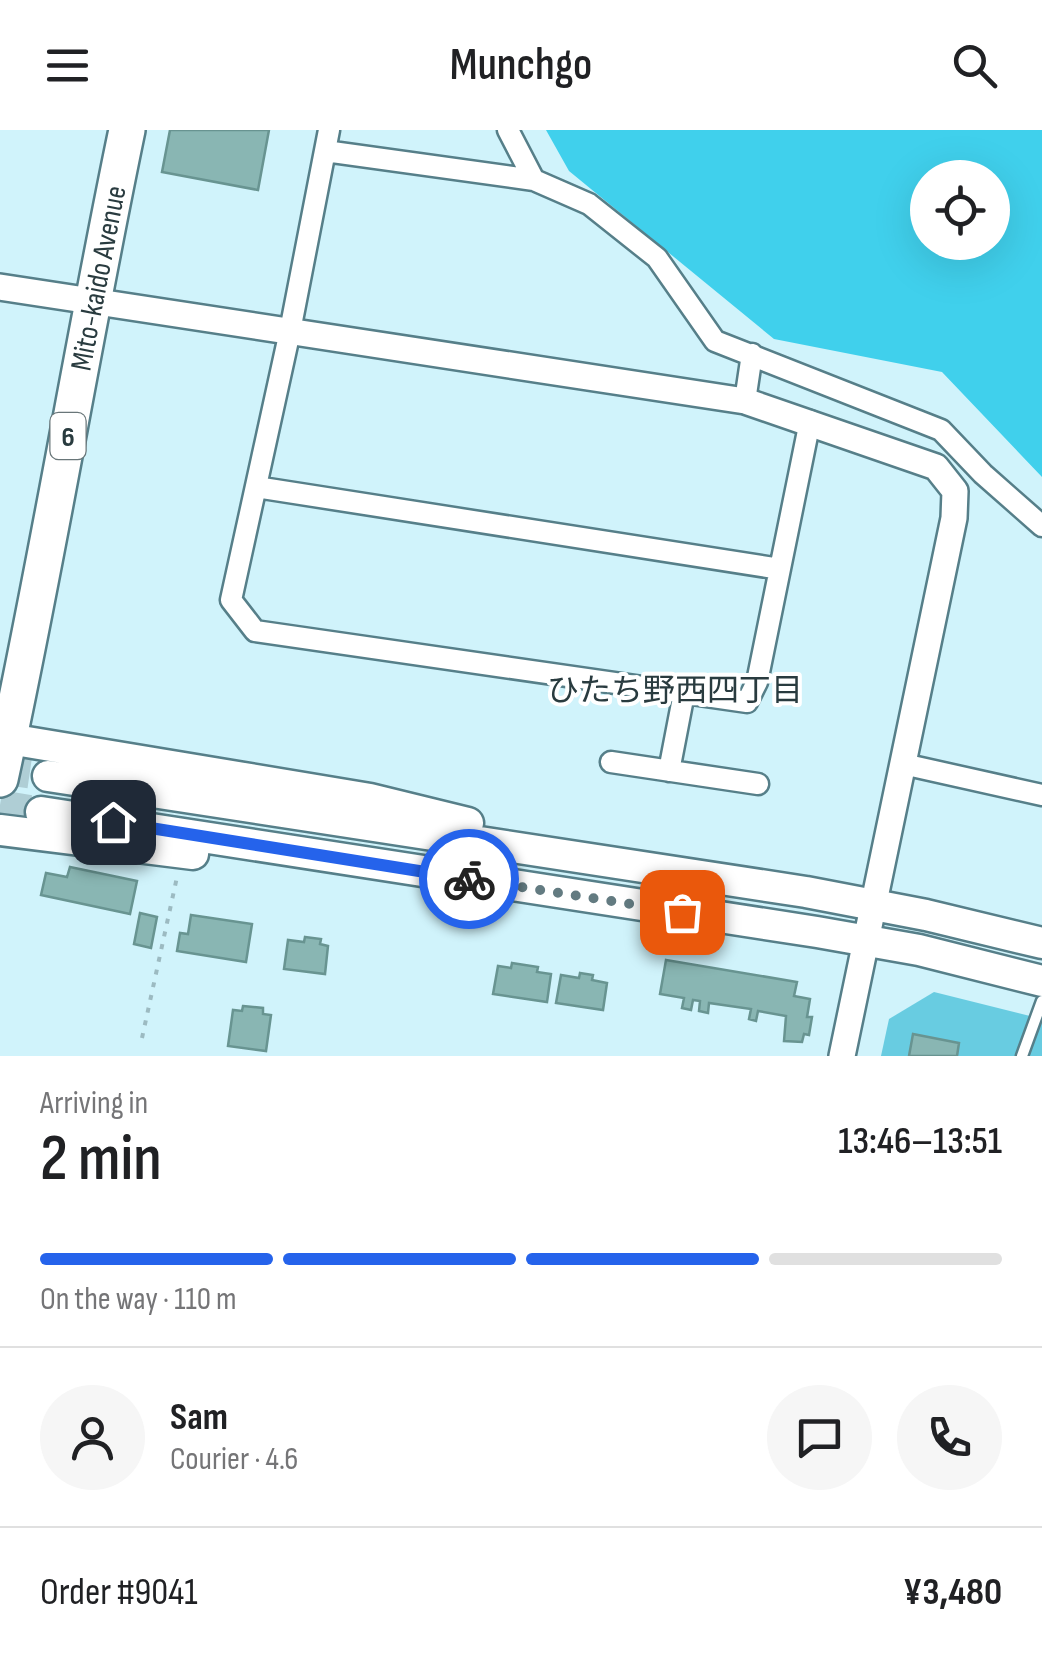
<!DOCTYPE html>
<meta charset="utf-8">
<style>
:root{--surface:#fff;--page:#f6f6f6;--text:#202124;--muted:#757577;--line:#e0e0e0;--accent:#2563eb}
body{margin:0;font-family:"Sofia Sans Condensed","Noto Sans JP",sans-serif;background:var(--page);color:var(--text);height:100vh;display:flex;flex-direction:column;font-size:38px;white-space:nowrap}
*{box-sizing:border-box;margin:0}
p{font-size:32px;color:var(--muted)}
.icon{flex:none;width:55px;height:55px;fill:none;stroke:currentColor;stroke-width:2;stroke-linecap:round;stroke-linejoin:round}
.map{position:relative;height:926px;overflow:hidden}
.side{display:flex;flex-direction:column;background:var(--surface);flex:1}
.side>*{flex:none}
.controls{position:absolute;left:910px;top:30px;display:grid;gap:20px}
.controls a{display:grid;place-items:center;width:100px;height:100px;border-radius:50%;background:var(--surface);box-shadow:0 10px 40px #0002;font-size:50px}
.pin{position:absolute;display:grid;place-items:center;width:85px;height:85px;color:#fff;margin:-42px;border-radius:20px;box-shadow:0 5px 15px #0006}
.courier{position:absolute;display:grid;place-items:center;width:100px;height:100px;margin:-50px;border:8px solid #2563eb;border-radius:50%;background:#fff;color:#222;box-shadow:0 2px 12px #0007}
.summary em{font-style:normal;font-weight:600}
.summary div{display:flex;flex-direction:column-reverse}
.summary{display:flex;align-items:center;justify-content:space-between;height:170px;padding:0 40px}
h1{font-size:65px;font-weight:600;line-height:75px}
.bar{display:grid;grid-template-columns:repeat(4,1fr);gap:15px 10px;align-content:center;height:120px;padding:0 40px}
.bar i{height:12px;border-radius:8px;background:var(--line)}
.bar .current{background:var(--accent)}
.bar p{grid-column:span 4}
.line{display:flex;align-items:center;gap:25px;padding:0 40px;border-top:2px solid var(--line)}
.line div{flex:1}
.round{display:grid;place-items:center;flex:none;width:105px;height:105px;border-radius:52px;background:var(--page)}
header{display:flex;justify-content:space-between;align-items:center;height:130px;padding:0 40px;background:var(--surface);font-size:45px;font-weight:600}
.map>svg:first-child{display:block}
</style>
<header><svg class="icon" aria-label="menu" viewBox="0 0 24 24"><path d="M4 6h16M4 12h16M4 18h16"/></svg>Munchgo<svg class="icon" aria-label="search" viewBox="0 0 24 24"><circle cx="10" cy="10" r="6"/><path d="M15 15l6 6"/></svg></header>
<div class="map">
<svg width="1042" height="926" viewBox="0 0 1042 926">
<rect width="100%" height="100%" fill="#d0f3fb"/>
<path fill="#68cce1" d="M934 862 1042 889V926H881L889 889Z"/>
<path fill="#40d0ec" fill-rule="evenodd" d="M546 0H1042V347L942 242 774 209 569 41ZM928 48H992V112H928Z"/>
<path fill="#89b6b3" stroke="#689491" stroke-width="2.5" d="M170 0H269L258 60 162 42Z
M70 737 137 751 130 784 41 765 46 743 67 747Z
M140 783 157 787 151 818 134 814Z
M191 785 252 794 246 832 177 821 180 803 188 804Z
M305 807 321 809 320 814 328 816 325 844 284 839 288 810 304 812Z
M666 830 797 852 794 866 810 869 807 887H812L809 905 804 904 802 912 784 911 786 886 758 881 756 891 749 889 751 879 709 873 708 883 699 881 700 871 693 870 691 880 682 878 684 868 660 864Z
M512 833 538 837 537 842 551 844 547 872 493 864 498 836 511 838Z
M580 843 593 845 592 850 607 853 603 880 556 873 561 845 579 848Z
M243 876 263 878V884L271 885 266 921 228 916 233 880 242 881Z
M913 904 959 913 957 926H909Z"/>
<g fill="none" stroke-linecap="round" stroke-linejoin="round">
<path stroke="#afced5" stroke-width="30" stroke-dasharray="30 15" stroke-linecap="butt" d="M0 639 48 646
M0 675 41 682"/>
<defs>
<path id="service" d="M1022 926 1042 871"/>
<path id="minor" d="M329 0 290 201 231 470 255 501 747 572 757 552 810 291
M508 0 534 50 589 74 657 128 715 211 941 300 983 344 1042 396
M325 21 534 50
M745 271 752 224
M256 357 780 439
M611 632 758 654
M903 634 1042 665
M669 641 684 563"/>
<path id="tertiary" d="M0 157 745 271 936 337 955 361 954 388 842 926"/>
<path id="secondary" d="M9 609 370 669 468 693
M48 646 806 762 926 785 1042 813
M41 682 817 802 919 820 1042 851
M0 700 193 724"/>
<path id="trunk" d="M0 649C47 434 82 216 127 0"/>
</defs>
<use href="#service" stroke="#567f89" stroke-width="15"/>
<use href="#minor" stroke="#567f89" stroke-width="25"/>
<use href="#tertiary" stroke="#567f89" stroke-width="30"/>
<use href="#secondary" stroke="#567f89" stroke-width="35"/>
<use href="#trunk" stroke="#567f89" stroke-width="40"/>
<path stroke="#9cbac1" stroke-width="4" stroke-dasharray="5 8" stroke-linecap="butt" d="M142 908 177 747"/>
<use href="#service" stroke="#fff" stroke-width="10"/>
<use href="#minor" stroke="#fff" stroke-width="20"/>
<use href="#tertiary" stroke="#fff" stroke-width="25"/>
<use href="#secondary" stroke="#fff" stroke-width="30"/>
<use href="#trunk" stroke="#fff" stroke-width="35"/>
</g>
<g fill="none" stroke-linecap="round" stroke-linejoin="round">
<path stroke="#637b81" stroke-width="10" stroke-dasharray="0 18" d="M469 749 682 782"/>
<path stroke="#2563eb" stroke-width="12" d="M113 692 469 749"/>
</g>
<g text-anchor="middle" stroke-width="8" stroke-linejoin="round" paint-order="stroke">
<rect fill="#fff" stroke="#697679" stroke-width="2.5" x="50.5" y="283" width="35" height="46" rx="8"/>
<g font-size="28" font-weight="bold" fill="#293b3f">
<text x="68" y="316">6</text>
</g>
<g font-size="30" fill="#293b3f" stroke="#fff">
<text transform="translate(98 148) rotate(-79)" y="10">Mito-kaido Avenue</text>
</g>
<g font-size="32" fill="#293b3f" stroke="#fff">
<text x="675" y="571">ひたち野西四丁目</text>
</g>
</g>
</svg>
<div class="controls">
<a><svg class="icon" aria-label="locate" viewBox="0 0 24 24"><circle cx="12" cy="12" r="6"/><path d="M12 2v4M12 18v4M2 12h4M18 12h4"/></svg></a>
</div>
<div class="pin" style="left:682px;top:782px;background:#ea580c"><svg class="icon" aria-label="bag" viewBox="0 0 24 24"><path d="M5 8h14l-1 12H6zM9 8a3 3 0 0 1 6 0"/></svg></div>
<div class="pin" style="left:113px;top:692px;background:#1f2937"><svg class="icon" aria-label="home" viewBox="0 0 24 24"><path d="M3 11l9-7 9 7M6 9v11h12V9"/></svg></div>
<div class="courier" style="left:469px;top:749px"><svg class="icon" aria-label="bike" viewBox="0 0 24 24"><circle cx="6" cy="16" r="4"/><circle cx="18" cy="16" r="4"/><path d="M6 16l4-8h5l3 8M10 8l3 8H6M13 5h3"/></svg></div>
</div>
<section class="side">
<div class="summary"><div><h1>2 min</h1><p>Arriving in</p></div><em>13:46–13:51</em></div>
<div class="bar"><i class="current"></i><i class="current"></i><i class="current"></i><i></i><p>On the way · 110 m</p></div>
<div class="line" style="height:180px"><a class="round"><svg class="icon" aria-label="person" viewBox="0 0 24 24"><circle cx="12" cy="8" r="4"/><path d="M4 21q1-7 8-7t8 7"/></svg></a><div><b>Sam</b><p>Courier · 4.6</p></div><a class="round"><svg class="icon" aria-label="chat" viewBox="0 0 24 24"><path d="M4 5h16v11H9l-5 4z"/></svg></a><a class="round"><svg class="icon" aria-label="phone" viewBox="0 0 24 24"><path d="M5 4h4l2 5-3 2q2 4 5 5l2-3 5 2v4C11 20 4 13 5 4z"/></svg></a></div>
<div class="line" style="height:130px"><div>Order #9041</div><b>¥3,480</b></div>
</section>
